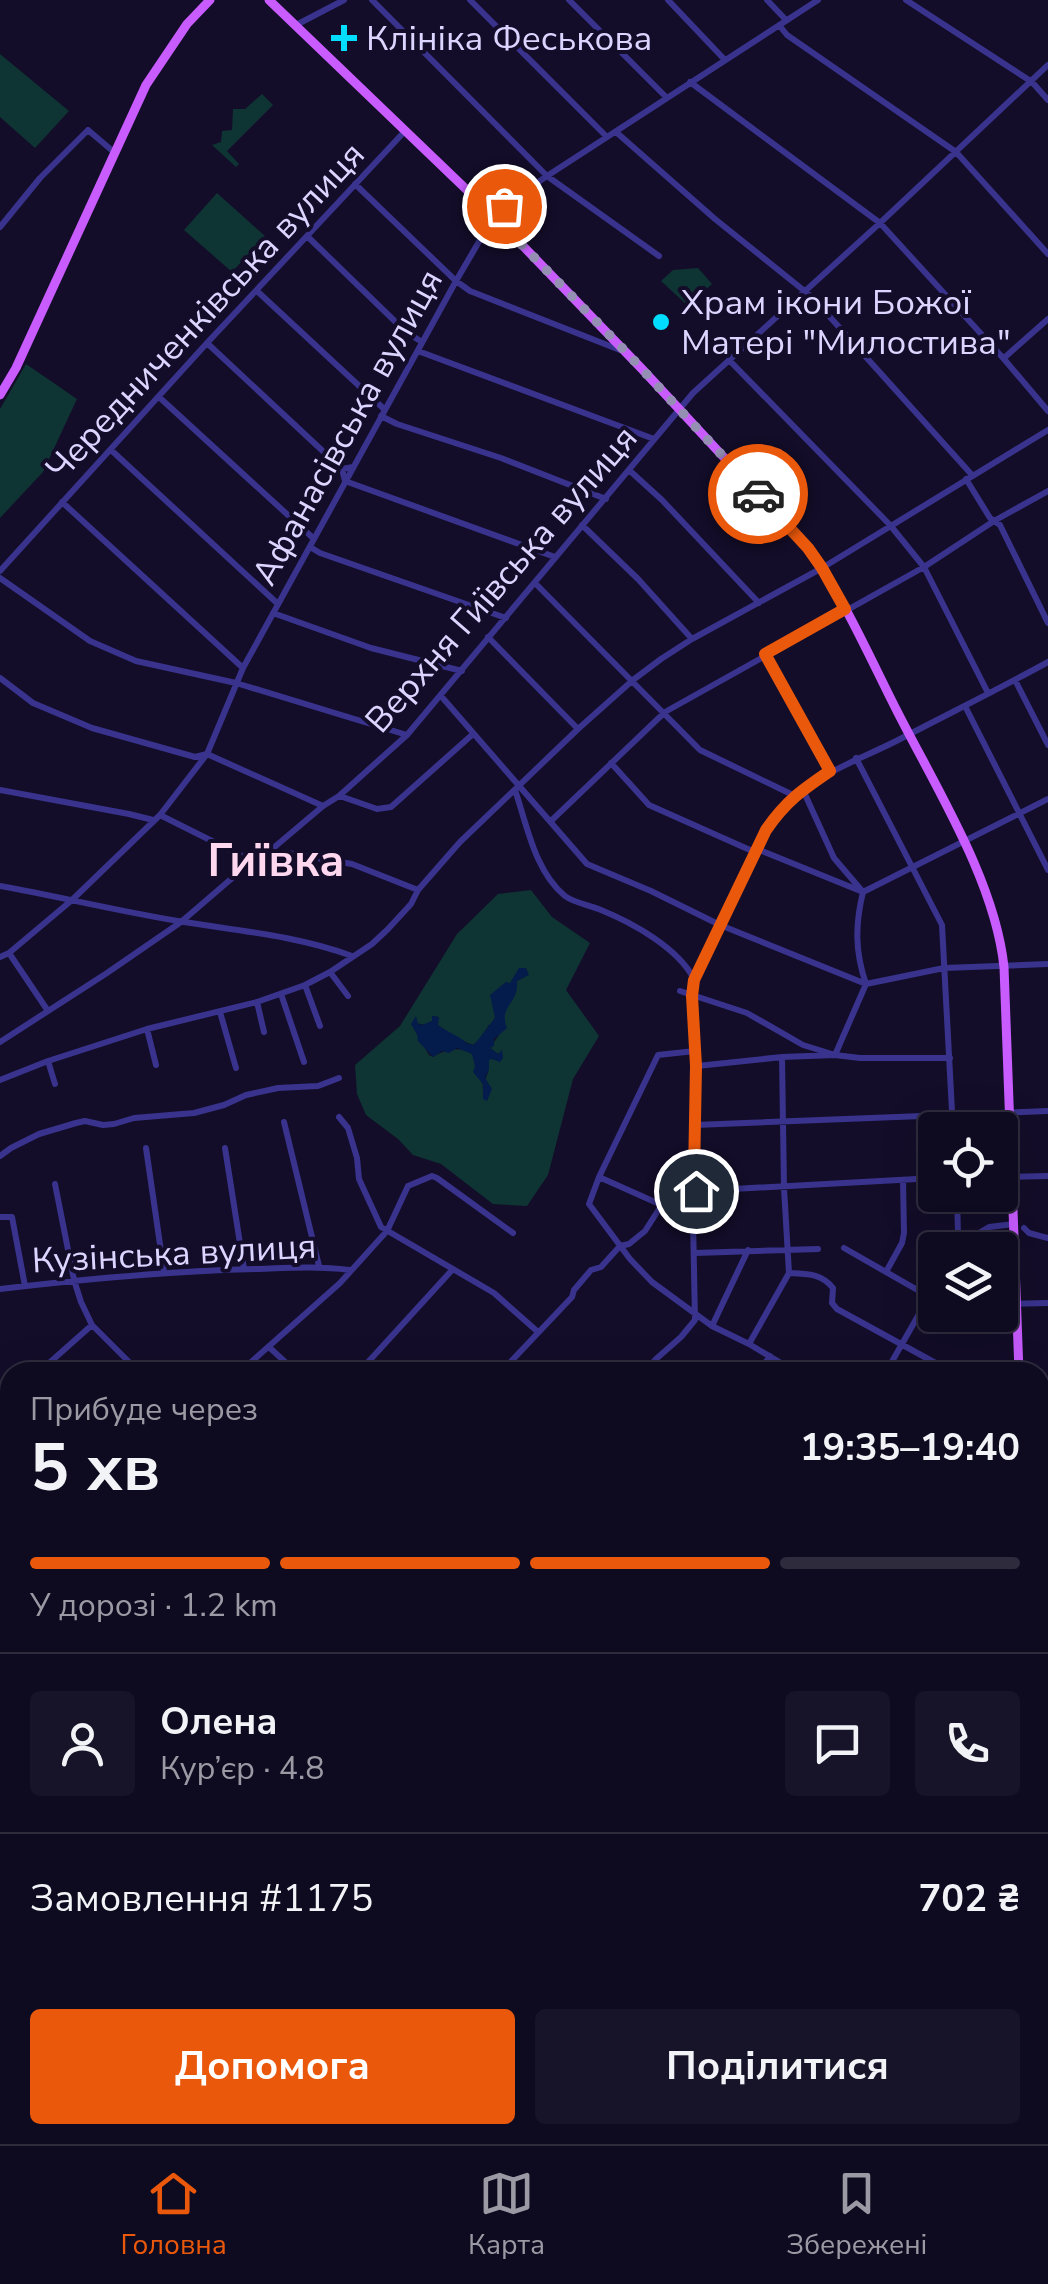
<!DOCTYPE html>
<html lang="uk">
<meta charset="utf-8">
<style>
:root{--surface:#0e0a1f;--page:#171328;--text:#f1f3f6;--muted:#9b9aa4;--line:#2e2b3d;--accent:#ea580c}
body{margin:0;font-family:"Nunito Sans",sans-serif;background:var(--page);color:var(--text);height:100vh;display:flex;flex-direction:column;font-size:38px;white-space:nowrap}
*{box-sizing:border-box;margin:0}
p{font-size:32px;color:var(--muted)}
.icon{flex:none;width:55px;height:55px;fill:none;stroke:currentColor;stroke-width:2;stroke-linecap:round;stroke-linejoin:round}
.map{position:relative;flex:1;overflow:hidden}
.drawer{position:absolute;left:0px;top:1362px;width:1050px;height:782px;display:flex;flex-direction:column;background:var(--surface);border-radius:30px 30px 0 0;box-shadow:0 10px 40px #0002,0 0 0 2px var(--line)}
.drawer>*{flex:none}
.controls{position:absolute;left:918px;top:1112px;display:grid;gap:20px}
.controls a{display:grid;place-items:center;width:100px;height:100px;border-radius:10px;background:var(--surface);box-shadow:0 10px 40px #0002,0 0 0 2px var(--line);font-size:50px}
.pin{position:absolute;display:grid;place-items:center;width:85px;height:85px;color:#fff;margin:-42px;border:5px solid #fff;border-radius:50%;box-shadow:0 2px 10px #0007}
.courier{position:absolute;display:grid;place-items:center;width:100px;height:100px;margin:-50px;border:8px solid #ea580c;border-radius:50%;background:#fff;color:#222;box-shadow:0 2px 12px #0007}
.overview em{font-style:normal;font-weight:700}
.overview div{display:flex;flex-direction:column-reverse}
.overview{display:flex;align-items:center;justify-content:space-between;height:170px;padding:0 30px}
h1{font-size:65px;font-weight:700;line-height:75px}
.bar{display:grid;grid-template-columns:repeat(4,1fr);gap:15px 10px;align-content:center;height:120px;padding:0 30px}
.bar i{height:12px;border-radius:8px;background:var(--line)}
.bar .selected{background:var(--accent)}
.bar p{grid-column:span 4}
.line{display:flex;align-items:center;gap:25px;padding:0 30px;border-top:2px solid var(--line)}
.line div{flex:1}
.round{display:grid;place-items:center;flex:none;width:105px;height:105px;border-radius:10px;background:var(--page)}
.cta{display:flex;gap:20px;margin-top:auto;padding:20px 30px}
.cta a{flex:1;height:115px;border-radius:10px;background:var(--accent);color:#fff;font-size:40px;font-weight:700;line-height:115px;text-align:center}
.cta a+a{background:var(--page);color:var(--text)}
.menu{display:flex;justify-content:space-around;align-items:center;height:140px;border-top:2px solid var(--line);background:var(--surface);font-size:28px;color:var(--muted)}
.menu a{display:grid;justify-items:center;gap:5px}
.menu .selected{color:var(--accent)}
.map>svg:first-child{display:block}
</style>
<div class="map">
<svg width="1048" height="2144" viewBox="0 0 1048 2144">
<rect width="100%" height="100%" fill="#130d29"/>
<path fill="#0f3434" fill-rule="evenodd" d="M0 54 69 111 35 148 0 117Z
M262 94 273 105 227 151 239 164 236 167 212 145 221 142 222 131 232 130 233 109H245Z
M217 193 265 236 232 272 184 230Z
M698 268 712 284 688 306 661 281 673 270Z
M26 364 77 399 43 472 0 518V409Z
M531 890 552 917 590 943 566 990 599 1036 573 1079 548 1175 527 1206 493 1204 441 1164 413 1155 398 1139 366 1115 357 1094 355 1065 400 1026 457 934 498 894ZM526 968 528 975 517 981 516 990 504 1011 503 1029 490 1048 498 1054 489 1058V1069L482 1090 483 1085 472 1054C459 1046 446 1049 433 1057L429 1055 412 1025 413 1021C421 1025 424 1026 432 1021L433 1016 438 1017V1025C449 1033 461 1041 473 1045L479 1040 489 1025 492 1024 510 984Z"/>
<path fill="#041c4b" d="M519 968H526L529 975 517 981C519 1005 498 1005 507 1028L494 1039V1046L490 1048 498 1054 502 1050 503 1058 500 1062 492 1059 489 1060V1069L485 1078 492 1089 487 1101 483 1099V1084L473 1072 475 1066 472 1054 457 1048 449 1053 442 1051 433 1057 418 1041 417 1034 411 1024 416 1016 418 1024 422 1025 432 1021V1016L439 1017 438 1025C447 1032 463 1038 466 1043L474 1045 495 1018 490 995 506 982 510 983Z"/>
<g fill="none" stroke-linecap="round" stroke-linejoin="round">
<path stroke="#39338d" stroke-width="6" d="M372 0 547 176 659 256
M470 0 607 137
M569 0 667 98
M668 0 724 59
M767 0 786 20
M906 0 1032 82 1048 100
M296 25 344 0
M779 25 787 35 956 152 1048 254
M690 82 880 223 1004 359 1048 411
M616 132 715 219 812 297 972 475
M355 184 456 281 470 291 620 350
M0 227 40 178 88 130 115 153
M307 236 406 332 422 342
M257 291 384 409
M207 343 342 469 353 467
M418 351 654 439
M1004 358 1048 319
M729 360 890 525 924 567 988 693
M159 397 313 538
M381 416 397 424 501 458 606 499
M111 450 278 604
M342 469 345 481 555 557
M629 470 662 500 759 603
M966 479 990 518 1000 525 1048 623
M62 502 243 668
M582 525 638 579 692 639
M310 547 320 553 506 618
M0 571 207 343 405 131
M0 578 90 641 136 661 236 683 407 735
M535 583 700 750 793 795
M273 613 371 648 462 671
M488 637 578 729
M765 655 830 771
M0 678 33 703 92 728 195 757 207 754 323 806
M1015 680 1048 745
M441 696 587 864 651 891 720 925 866 984 944 968 1048 964
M965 706 1048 870
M856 758 942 925 953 1130
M611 763 649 805 750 850 757 849 863 892 1048 799
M0 790 129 814 153 820
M515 790C527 825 535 872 565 896 574 903 590 905 601 910 633 923 678 948 694 979
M340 796 377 809 391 807 473 734
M160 815 252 861
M552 820 665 712 924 567 994 521 1048 491
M271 850 352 864 418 890
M0 886C61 897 122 912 184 922 240 931 298 936 352 956
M9 953 48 1011
M0 957 9 953 72 900 160 815 207 754 243 668 456 281 494 216 504 206 547 176 818 0
M330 972 348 996
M305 985 320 1026
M680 991 747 1013 803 1045 835 1055 866 984C855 952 855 925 863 892L834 858 803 790
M281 994 304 1062
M257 1002 264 1032
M220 1012 236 1068
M147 1029 156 1065
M0 1042 107 973 181 922 252 861 271 850 323 806 339 796 407 735 693 393 880 223 1048 65
M695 1051 658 1055 599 1177 589 1204 630 1259 652 1282 712 1326 749 1344 796 1372
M48 1061 55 1084
M697 1066 782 1057 835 1055 860 1058H950
M0 1080 48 1061 147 1029 257 1002 305 985 330 972 372 944 388 929 411 904 418 890 460 842 578 729 633 680 661 659 692 639 822 568 1048 430
M339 1117 348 1128 357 1158 359 1179 381 1227 494 1293 538 1332
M284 1122 319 1266
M695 1125 1048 1111
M146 1148 164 1272
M225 1148 244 1269
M0 1156 11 1148 39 1134 76 1123 85 1121 103 1125 114 1124 134 1118 194 1113 224 1105 246 1095 278 1088 318 1086 339 1078
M599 1177 693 1219
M1000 1177 1048 1176
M55 1184 74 1280 81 1302 92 1325 139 1372
M697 1191 935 1178
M0 1217H12L25 1286
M1024 1228 1029 1233 1048 1238
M958 1235 979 1233 989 1227 1014 1224
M844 1248 935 1300
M954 1250 958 1235 957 1195
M695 1253 818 1249
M886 1272 902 1243 904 1233 903 1180
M789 1273C807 1274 821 1273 833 1288L832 1303 837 1309 952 1372
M0 1289C85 1279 170 1271 256 1269 288 1268 318 1266 349 1270
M1000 1304 1048 1303
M712 1326 748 1250
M749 1344 789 1273 784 1188 782 1057
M270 1348 296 1372
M39 1372 92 1325
M240 1372 340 1283 387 1231 408 1186 432 1176 437 1178 513 1233
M359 1372 453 1269
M501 1372 572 1297 574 1290 591 1270 601 1267 620 1246 629 1244 645 1231 661 1206
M645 1372 656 1359 681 1337 695 1320 693 1219 697 1191 694 1175 697 1066 692 996 694 980 766 829C805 774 849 766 904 737 952 712 1001 688 1048 662
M759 1372 770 1356
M886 1372 935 1286
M0 1406 10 1398
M1040 1543 1048 1551
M0 1567 10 1559
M0 1684 10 1676
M0 1689 10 1690
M1040 1726 1048 1734
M3 1735 10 1736
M1040 1767 1048 1759
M1040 1811 1048 1808
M0 1837 10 1843
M1040 1872 1048 1874
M0 1882 10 1868
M0 1899 10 1906
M0 2016 10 2000
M0 2053H10
M0 2093 10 2102
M43 2135 51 2144
M384 2135 406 2144
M508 2135 523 2144
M629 2135 635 2144
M6 2144 10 2135
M563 2144 568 2135"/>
<path stroke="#c85cff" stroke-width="9" d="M269 0 494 216 642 369 808 548C844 598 869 656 897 711 936 788 995 881 1004 967L1019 1372
M0 395 16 368 146 85 187 24 210 0
M0 1455 10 1466
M1040 1509C1047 1520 1048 1531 1040 1541"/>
<path stroke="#01ddff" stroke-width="2.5" d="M0 2054 10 2055
M0 2085 10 2079"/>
<path stroke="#01ddff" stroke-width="2.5" stroke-dasharray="15 12" stroke-linecap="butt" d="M0 1755 10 1766
M0 1821 10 1827
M457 2135 470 2144
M483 2135 495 2144
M910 2144 918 2135"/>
</g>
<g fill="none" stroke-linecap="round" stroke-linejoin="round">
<path stroke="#958fb4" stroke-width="10" stroke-dasharray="0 18" d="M504 206 494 216 627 353 758 494"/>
<path stroke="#ea580c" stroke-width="12" d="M696 1191 694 1175 696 1066 692 996 694 980 766 830C786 801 802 790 830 771L765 654 845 609 822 568 808 548 758 494"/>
</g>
<g fill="#01ddff" stroke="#130d29" stroke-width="4">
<path d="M339 23h10v10h10v10h-10v10h-10v-10h-10v-10h10z"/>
<circle cx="661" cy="322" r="10"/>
</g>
<g text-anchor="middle" stroke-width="8" stroke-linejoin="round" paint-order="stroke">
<g font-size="35" fill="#dbd5ff" stroke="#130d29" text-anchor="start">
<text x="366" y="50">Клініка Феськова</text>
<text x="681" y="314">Храм ікони Божої<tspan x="681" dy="40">Матері "Милостива"</tspan></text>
</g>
<g font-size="35" fill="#dbd5ff" stroke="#130d29">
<text transform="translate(205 311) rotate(-47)" y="12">Чередниченківська вулиця</text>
<text transform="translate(347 427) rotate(-61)" y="12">Афанасівська вулиця</text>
<text transform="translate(501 579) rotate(-49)" y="12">Верхня Гиївська вулиця</text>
<text transform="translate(174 1253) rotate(-3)" y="12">Кузінська вулиця</text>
</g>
<g font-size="45" font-weight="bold" fill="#ffd7ef" stroke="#130d29">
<text x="276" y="876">Гиївка</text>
</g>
</g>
</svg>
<div class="controls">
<a><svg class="icon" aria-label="locate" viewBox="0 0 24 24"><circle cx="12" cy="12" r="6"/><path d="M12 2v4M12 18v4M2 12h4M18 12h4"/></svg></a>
<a><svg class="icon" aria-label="layers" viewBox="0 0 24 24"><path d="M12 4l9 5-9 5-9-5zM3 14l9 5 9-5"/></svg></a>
</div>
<div class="pin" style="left:504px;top:206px;background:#ea580c"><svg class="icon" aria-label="bag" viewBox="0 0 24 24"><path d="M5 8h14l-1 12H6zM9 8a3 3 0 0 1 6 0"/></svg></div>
<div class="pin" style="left:696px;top:1191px;background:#1f2937"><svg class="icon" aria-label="home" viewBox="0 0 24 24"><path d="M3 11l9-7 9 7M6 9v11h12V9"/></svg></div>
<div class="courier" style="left:758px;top:494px"><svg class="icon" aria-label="car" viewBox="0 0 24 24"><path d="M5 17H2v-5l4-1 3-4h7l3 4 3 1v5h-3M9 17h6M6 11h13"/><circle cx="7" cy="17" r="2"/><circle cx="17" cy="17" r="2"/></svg></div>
<section class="drawer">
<div class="overview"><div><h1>5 хв</h1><p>Прибуде через</p></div><em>19:35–19:40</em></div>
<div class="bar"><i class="selected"></i><i class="selected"></i><i class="selected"></i><i></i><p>У дорозі · 1.2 km</p></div>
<div class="line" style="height:180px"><a class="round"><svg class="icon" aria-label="person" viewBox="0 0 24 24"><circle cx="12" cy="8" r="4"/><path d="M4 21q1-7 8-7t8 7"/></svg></a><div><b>Олена</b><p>Кур’єр · 4.8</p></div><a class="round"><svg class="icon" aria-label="chat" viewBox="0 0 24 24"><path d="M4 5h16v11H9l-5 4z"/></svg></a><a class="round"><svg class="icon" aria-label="phone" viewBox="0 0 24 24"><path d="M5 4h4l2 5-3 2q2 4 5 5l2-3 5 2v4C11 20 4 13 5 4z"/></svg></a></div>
<div class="line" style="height:130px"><div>Замовлення #1175</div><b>702 ₴</b></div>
<div class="cta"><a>Допомога</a><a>Поділитися</a></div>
</section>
</div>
<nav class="menu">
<a class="selected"><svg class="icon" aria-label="home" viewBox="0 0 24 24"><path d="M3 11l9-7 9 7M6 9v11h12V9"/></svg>Головна</a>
<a><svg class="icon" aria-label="map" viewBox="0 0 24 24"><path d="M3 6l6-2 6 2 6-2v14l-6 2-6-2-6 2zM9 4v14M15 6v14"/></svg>Карта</a>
<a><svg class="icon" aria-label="saved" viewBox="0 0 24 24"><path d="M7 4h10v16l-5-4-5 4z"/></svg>Збережені</a>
</nav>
